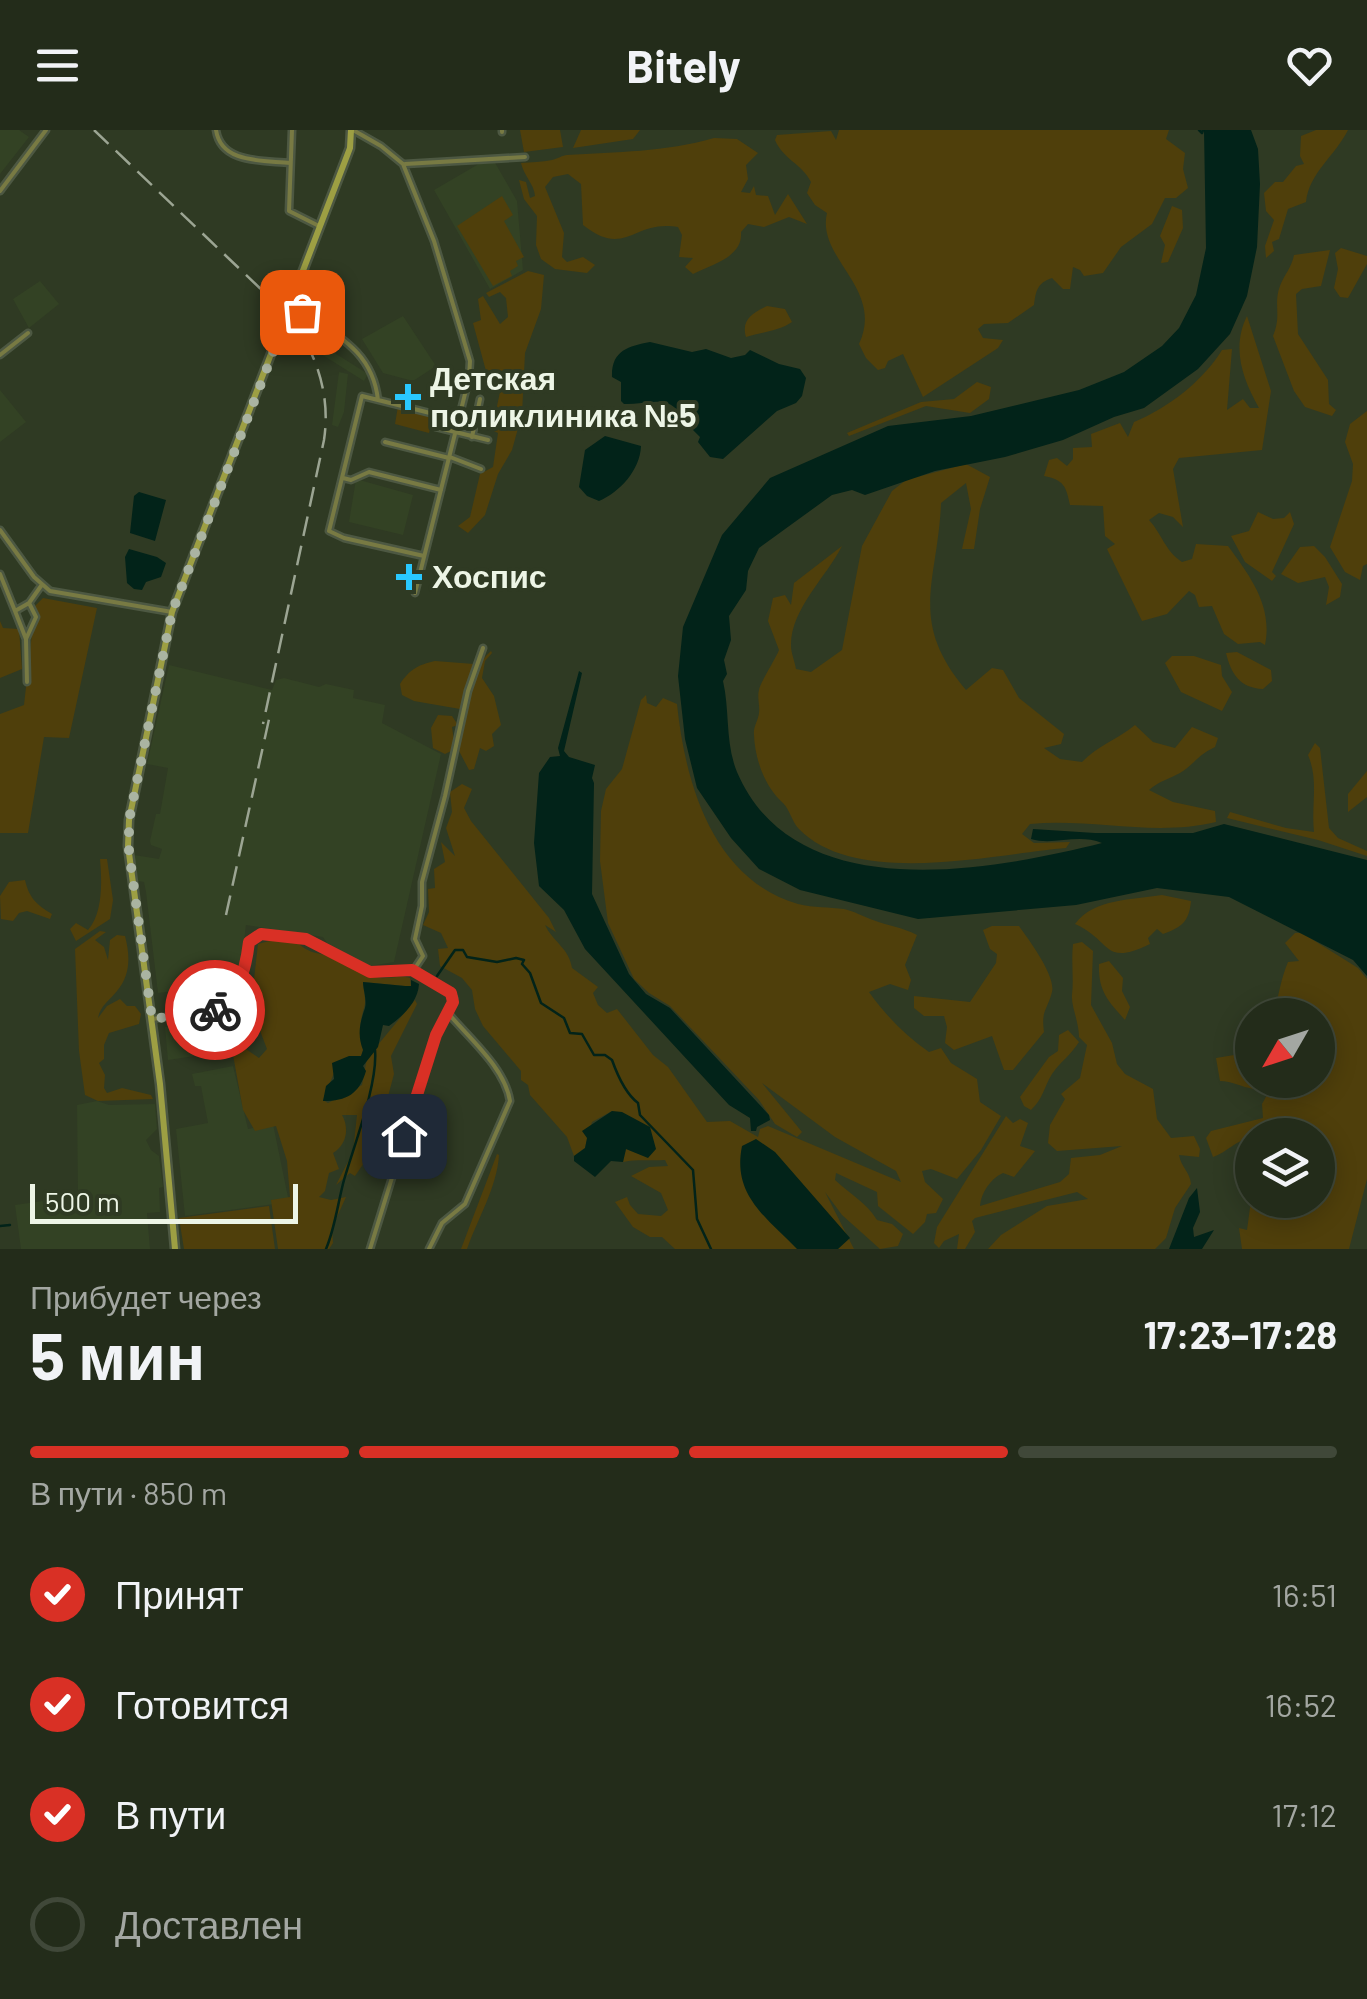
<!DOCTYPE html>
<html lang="ru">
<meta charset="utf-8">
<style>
:root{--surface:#232c1a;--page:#2b3423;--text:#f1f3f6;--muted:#a3a7a2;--line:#404839;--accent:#d93025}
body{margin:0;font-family:Barlow,sans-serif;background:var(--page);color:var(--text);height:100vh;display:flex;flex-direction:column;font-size:38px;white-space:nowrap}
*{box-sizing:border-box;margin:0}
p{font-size:32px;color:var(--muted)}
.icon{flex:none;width:55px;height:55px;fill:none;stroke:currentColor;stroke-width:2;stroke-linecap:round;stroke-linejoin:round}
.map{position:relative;height:1119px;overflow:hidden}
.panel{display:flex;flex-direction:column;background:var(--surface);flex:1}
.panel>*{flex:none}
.needle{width:65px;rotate:231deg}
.fabs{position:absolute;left:1235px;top:868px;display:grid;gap:20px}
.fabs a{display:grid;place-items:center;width:100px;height:100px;border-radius:50%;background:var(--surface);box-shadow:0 5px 25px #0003,0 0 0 2px var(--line);font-size:50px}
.scale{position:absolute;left:30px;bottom:25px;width:268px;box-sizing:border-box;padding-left:10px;border:5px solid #edf5e6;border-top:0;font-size:28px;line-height:35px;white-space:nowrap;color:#edf5e6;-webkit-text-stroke:8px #2f3a23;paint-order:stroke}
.pin{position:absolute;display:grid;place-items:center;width:85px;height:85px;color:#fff;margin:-42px;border-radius:20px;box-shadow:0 5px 15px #0006}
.courier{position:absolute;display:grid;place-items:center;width:100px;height:100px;margin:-50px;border:8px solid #d93025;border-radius:50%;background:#fff;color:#222;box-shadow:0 2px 12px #0007}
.headline em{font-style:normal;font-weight:700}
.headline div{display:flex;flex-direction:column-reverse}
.headline{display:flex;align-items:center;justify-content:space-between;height:170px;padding:0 30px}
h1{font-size:65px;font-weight:700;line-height:75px}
.bar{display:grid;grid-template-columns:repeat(4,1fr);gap:15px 10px;align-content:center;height:120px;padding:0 30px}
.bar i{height:12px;border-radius:8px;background:var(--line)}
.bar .active{background:var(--accent)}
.bar p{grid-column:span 4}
ol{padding:0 30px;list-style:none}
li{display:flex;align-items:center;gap:30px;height:110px}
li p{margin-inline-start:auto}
li .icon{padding:10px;border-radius:50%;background:var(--accent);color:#fff;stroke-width:4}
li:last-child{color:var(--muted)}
li i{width:55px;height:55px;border:5px solid var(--line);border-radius:50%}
header{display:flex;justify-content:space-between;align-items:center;height:130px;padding:0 30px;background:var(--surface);font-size:45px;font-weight:700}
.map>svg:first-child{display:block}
</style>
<header><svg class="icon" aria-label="menu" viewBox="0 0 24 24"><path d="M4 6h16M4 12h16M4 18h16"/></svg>Bitely<svg class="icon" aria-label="heart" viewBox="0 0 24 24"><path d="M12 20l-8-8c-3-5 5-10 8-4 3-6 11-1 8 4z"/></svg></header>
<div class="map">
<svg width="1367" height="1119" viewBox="0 0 1367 1119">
<rect width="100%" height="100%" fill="#2f3a23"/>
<path fill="#334224" d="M0 0H19L29 7 0 44Z
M494 31 517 71 523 140 490 159 434 60 482 32Z
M40 151 59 174 29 198 13 169Z
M403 186 436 236 413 251 383 243 362 209Z
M325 217 368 244 364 251 321 224Z
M339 242 348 244 344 282 338 297 332 295Z
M0 260 26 292 0 312Z
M356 349 413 365 403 405 349 392Z
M169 535 272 560 276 550 284 548 319 557 326 554 354 560 353 568 385 575 382 593 441 624 394 832 370 836 327 813 323 807 246 795 241 836 235 853 158 863 146 762 144 752 138 751 134 725 159 729 162 719 151 715 150 711 156 684H160L168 638 147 634Z
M192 895 195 926 168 930 165 897Z
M233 936 248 999 273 994 289 1072 185 1086 176 999 208 993 201 956H195L192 944Z
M97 971 109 975 155 974 157 999 146 1010 151 1020 159 1026 163 1057 159 1058 160 1082 147 1083 150 1119H21L15 1075 78 1066 77 975Z"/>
<path fill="#4f3f0b" d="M520 0H560L563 17 524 22Z
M581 0H640L633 9 573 18Z
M839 0H1169L1166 9 1185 23 1183 39 1188 58 1176 68H1165L1152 94 1121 117 1103 143 1084 146 1080 140 1073 137 1070 159H1063L1052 148C1037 153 1036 161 1034 175L1008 193 984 194 978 199 983 208 1003 210 998 218 923 267 903 224 888 231 885 238 878 240 866 228 859 214C885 158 816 129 827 83L815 75 807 63 811 52C802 34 783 29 775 10L777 5 831 1 836 10Z
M1316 0H1348C1335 26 1309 43 1306 72L1288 79 1279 109 1272 112 1274 121 1266 128 1265 116 1274 90 1266 81 1264 63 1275 52H1283L1296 36 1304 34 1300 26 1301 6Z
M714 8 737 9 758 23 746 35 748 49 741 62 750 63 754 56 756 65 768 66 775 85 788 64 807 94 789 87 764 97 748 94 741 102C743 127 713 134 693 144L685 137 693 128 679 127 682 105 678 97C633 89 626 129 583 95L581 54 568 44 553 47 545 57 564 103 562 127 567 132 583 127 595 135 587 143 555 139 541 129 536 115 537 86 524 69 519 50 526 52 530 68 535 66C534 54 524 46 521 33 531 32 542 32 552 30 557 29 563 25 567 25 617 22 665 22 714 8Z
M502 66 513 85 504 91 524 127 516 131 518 136 510 141 512 146 493 156 457 96Z
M1172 76 1182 80 1183 98 1168 132 1161 133 1165 115 1160 106Z
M1341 118 1367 126V134L1348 168 1340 167 1334 158 1338 139 1335 123Z
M1330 120 1321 156 1302 159 1296 164 1298 204 1328 250 1329 274 1336 280 1332 286 1305 277 1294 261 1273 206C1282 185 1273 174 1280 156 1284 145 1292 137 1294 125Z
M528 141 544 145 541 179 525 223 522 284 512 320 498 344 485 385 468 403 458 396 470 387 480 344 493 337 498 303 492 300 501 257 495 253 482 254 486 241 473 193 481 190 478 169 483 166 500 194 508 187 506 168 500 162 489 167 486 163Z
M767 176 785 179 792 192C779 201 762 202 746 207 741 190 752 183 767 176Z
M1247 186 1271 261 1262 320 1179 328 1173 339 1183 397 1173 387 1159 383 1149 390C1162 404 1165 421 1182 432L1192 429 1196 414 1228 416C1250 446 1273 476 1265 515L1260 512 1238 514 1224 504 1212 476 1199 477 1195 465 1189 461 1167 484 1142 491 1107 419 1115 414 1105 406 1103 376 1070 375C1066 356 1064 350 1044 346L1049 330 1057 328 1067 336 1073 329V318L1092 317 1091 304 1120 293 1128 307 1134 292C1168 278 1203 251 1222 220L1232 219 1227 280 1243 269 1250 278H1259C1243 250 1231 218 1247 186Z
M977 252 991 257 989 269 970 283 926 276 849 306 847 303 921 272 954 269Z
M398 276 433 286 429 303 395 294Z
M1367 281V434L1363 436 1360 450 1345 442 1330 417 1352 351 1353 334 1345 312 1350 294Z
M966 334 990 347 980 379 974 419H962L971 379 966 353 941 373C938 452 907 490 966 560L992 538 1003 540 1019 568 1064 604 1061 614 1044 618 1060 629 1082 632C1097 616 1118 609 1135 595L1153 612 1175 618 1192 597 1218 608 1215 617C1196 626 1194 635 1180 643 1169 649 1159 651 1149 660L1173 672 1215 681 1216 692C1154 707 1092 688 1030 694L1022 704 1034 713 1070 712 1066 718C995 724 856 758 799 699 792 692 790 680 783 673 765 657 755 630 754 605 753 597 758 591 759 583 760 576 757 567 759 560 760 553 775 530 779 520L768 491 773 468 785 465 791 475 794 453 842 416C827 446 790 480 791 516 791 523 795 532 796 539L811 542 842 520 862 416 892 361 906 350Z
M1258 382 1273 389 1284 388 1290 382 1294 394 1272 442 1276 446 1272 451 1245 432 1231 406 1249 401Z
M1314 416 1325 427 1342 454 1340 467 1326 475 1329 457 1325 447 1298 453 1281 444 1300 417Z
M43 468 97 478 69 608 44 607 28 703H0V584L24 575 35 476Z
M0 491 3 498 19 499 22 539 0 548Z
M491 521 492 523 485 531 482 548 494 566 501 595 492 604 494 616 486 621 480 618 474 639 469 640 458 619C465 590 467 541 491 521Z
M1237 522 1271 540 1272 551 1263 559C1240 558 1231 544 1226 523Z
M1172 526H1194L1221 535 1222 546 1232 562 1222 581 1181 562 1165 533Z
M435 531 474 534 460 579 414 571 402 565 400 554C410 539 418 535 435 531Z
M646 565 647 573 656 577 663 568 677 574C685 652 712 749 798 774 814 778 829 777 844 779 854 781 864 787 873 790 888 796 902 797 917 805L905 835 911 850 908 860 890 854 869 862C886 886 905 905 929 922L941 918 951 933 977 949 980 972 1001 986 981 1020 957 1049 931 1039 922 1041 925 1052 943 1069 936 1083 927 1084 925 1092 913 1104 878 1076 877 1062 836 1043 835 1050C851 1065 866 1072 877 1090L892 1094 903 1104 898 1116 880 1119 842 1085 825 1062 854 1119H675L662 1107H650L633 1097 615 1072 627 1067 630 1075 638 1084 661 1086 668 1080 661 1063 631 1046 649 1037 668 1036 665 1030C651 1031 637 1029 623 1032L626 1019 644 1026 612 981 592 992 585 1018 574 1026 567 1007 530 965 528 955 521 950V941L483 896 475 879 472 860 462 848 440 836 438 819 448 818 441 803 423 795 429 782 428 759 435 758 434 739 445 732 441 712 455 726 446 698 452 682 450 662 462 654 472 659 464 678 471 691 549 788 556 802 545 795C553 812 569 818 572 838L598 857 593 863 598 875 607 883 617 879 653 925 668 937 707 992 730 991 758 1007 760 999 768 996 901 1052 896 1041 835 1007 762 953 802 1002 797 1007 775 994 759 970 670 876 649 863 634 849 608 793 600 731 601 681 606 659 622 639 641 570Z
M438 585 452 586 458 595 452 597 454 611 451 621 445 624 433 618 431 598Z
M1315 613 1320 618 1329 698 1338 708 1367 721V726L1318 710 1227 688 1230 682 1286 698 1314 702C1311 674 1319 651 1308 625Z
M1367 641V667L1348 682V664Z
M100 729H107L113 770 110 789 76 811 70 799 76 793 88 800C103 783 102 751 100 729Z
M25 750C29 768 37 775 52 784L50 789 27 781 19 783 13 791 1 789 0 766 9 752Z
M1162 765 1191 771C1189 792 1182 797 1163 804L1157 799 1148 808 1150 814C1102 837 1113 811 1075 794 1094 768 1133 770 1162 765Z
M992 796H1019C1029 810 1056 846 1052 862 1047 881 1041 880 1044 902L1013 940H1004L992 906 954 920 945 913 947 897 944 886H924L914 878V866L970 872 996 833 997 824 990 819 983 800Z
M100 801 106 802 95 810 104 817 108 830 110 810 117 805 125 806C130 825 131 845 117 861 109 871 100 876 98 888L107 876 120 869 127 876H135L141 884 139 894 109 903 104 915V929L99 933 105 945 104 958 107 963 122 958 151 965 153 969 98 971 85 965 79 921 75 819Z
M1295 803H1302L1358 838 1367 849V1049L1349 1119H1242L1239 1098 1247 1100 1252 1063V1070H1318V1005H1252V1008C1235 1010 1228 1022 1213 1027L1206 1008 1211 1001 1263 988 1262 974 1267 965H1277L1282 950H1318V885H1274C1278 868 1281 848 1288 832L1299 831 1285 813Z
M273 810 298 813C310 825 320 822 334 828 350 834 361 846 379 848 390 849 399 845 410 848L411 856H405L363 852C363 860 367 870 364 878 360 892 357 905 364 920L361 926 334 943 323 970 328 973 362 955 367 928 415 870 417 874 391 926 394 944 386 974 366 1030 355 1046 350 1043 336 1055 353 1022 357 985H342C350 999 346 1015 333 1023L339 1039 329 1043 325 1061 319 1067 331 1070 346 1067 332 1098 333 1113 329 1119H278L271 1070 290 1067 287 1031 276 996 255 1001 243 980 230 908 259 928 267 919 259 898 265 885 261 880H247L245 872 253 858 258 814Z
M1082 812 1093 821 1091 875 1112 913 1117 934 1125 944 1153 959 1157 989 1171 1008 1194 1006 1200 1019 1199 1027 1179 1025C1181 1037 1190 1042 1191 1054L1175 1078 1166 1108 1155 1119H988L1001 1105 1047 1076 1088 1069 1077 1062 975 1088 972 1091 975 1102 965 1119H957L959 1104 944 1111 939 1118 934 1113 937 1097 1006 986 1013 993 1020 989 1028 993 1020 1016 1035 1021 1014 1047 1003 1043C990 1049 981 1063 980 1076L1060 1052 1069 1044 1071 1028 1100 1025 1122 1016 1057 1021 1048 1013 1050 995 1065 969 1061 964 1080 948 1087 915 1079 907C1079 892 1071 876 1072 865 1074 848 1071 832 1073 814Z
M1109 831 1123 848 1122 861 1130 877 1125 890C1108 871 1098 861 1099 834Z
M1068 900 1079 912C1071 925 1060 932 1052 944 1044 957 1043 969 1031 980L1024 976 1020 967 1049 927 1058 921 1059 905Z
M1252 922V950H1260L1254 959C1241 957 1232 951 1220 951L1216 928Z
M497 1024 499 1025C497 1057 478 1088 467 1119H461Z
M269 1076 275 1119H184L179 1088Z"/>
<path fill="#022319" d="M1204 0H1251L1258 19 1260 54 1257 117 1247 166 1230 204 1198 239 1144 278 1114 287 1063 310 1005 327 935 341 865 365 852 360 832 365 759 418 748 441 746 460 729 486 731 510 724 530 727 544 723 551C730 581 725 613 737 642 795 778 990 741 1102 713 1077 703 1054 716 1031 709L1033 699 1095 703H1193L1224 694 1367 730V846L1353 830 1229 767 1157 758 1076 775 918 789 800 760 759 739 731 708 697 658 685 609 678 546 683 497 722 405 770 348 888 296 971 286 1079 260 1124 242 1162 216 1179 198 1196 165 1206 118Z
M650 212 692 222 706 219 731 228 745 225 750 220 779 234 800 239 806 248 802 266 796 273 777 281 723 329 710 327 698 312 700 307 693 300 697 293 693 290 666 298 661 296 662 291 677 280C665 265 642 275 624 274L621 271V252L612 247C611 221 628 216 650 212Z
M605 306 641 316C640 340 620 362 599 371L587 366 579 357 585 320Z
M139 362 166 370 155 411 130 403 134 366Z
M129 419 157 427 166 433 161 447 146 452 142 460 134 459 127 453 125 427Z
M579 541 582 543 564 621 569 627 595 635 592 648 594 653 592 764 629 844 646 864 670 878 769 985 770 990 757 997 756 1001H751L750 988 729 975 585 819 564 780 539 756 534 713 539 643 550 627 560 626 558 618Z
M411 850 419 854C418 872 403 886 389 896L383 895 378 917 363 936 366 941C359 964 347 971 323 971L326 956 334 949 332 933 349 926H361L363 920C357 905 360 892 365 878 367 870 363 859 363 852L405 856H411Z
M612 981 622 982 650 997 656 1019 648 1028 626 1019 623 1032 611 1031 595 1047 574 1031V1026L585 1018 587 1008 582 1001Z
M756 1009 775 1022 850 1108 838 1119H797C766 1087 732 1065 742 1016Z
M1197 1058 1200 1082 1193 1098 1194 1107 1214 1100 1202 1119H1169L1189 1068Z"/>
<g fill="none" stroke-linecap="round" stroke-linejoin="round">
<path stroke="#022319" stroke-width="2.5" d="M1199 0 1202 3 1203 0
M437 846 455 820H463L467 827 497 832 516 828 524 830 522 834 530 843 541 873 564 888 570 903 582 904 594 925H605L612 930C617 944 626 964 638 973L640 985 693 1040 697 1089 711 1119
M0 1096 10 1095
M326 1119C335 1098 338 1072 344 1050 354 1015 378 954 375 920"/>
<defs>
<path id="minor" d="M216 0C221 34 263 30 290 33
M292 0 289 81 319 96
M353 0 381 16 403 34 434 111 470 231 469 248 415 463
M502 0V2
M405 34 525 27
M0 61 46 0
M292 175C332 204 372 217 378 270L362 266 329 401 344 408 424 426
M0 225 28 203
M378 270 438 285 435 297 488 310
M472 307 480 269
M385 312 449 328
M450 327 481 339
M343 348 351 350 369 342 441 360
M0 400 34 447 50 461 172 482
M0 444 15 481 29 473 41 456
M15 481 26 509
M27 552 26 509 36 487 29 473
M152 889 220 879 243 847 249 812 261 804 306 809 370 842 413 841
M370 1119 436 905 454 868 451 863 413 841 423 826 415 809 422 776V752L445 666 468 561 483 518
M429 1119 442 1093 465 1074 510 971C505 938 469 908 448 883"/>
<path id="secondary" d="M175 1119 160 954 128 716 129 690 172 482 350 18 351 0"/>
</defs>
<use href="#minor" stroke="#4d5842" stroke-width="9"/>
<use href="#secondary" stroke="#4d5842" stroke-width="11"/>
<use href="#minor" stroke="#787a43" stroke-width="4"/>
<use href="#secondary" stroke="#9d9f43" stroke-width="6"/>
<path stroke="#9ca593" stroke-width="2.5" stroke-dasharray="20 10" stroke-linecap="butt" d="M94 0 288 185C316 221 331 264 324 310L263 594
M226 785 271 580"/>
</g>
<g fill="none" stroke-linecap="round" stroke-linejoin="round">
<path stroke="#aab4a2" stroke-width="10" stroke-dasharray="0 18" d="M215 880 152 889 129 722V690L172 482 292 174 302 182"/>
<path stroke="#d93025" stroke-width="12" d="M215 880C239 869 246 837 249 812L261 804 306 809 370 842 412 840 451 863 453 872 436 905 404 1006"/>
</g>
<g fill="#29c8ff" stroke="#2f3a23" stroke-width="4">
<path d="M403 252h10v10h10v10h-10v10h-10v-10h-10v-10h10z"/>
<path d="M404 432h10v10h10v10h-10v10h-10v-10h-10v-10h10z"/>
</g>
<g text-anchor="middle" stroke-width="8" stroke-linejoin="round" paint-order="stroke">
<g font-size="32" font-weight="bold" fill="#edf5e6" stroke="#2f3a23" text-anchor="start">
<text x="430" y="260">Детская<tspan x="430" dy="37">поликлиника №5</tspan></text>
<text x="432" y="458">Хоспис</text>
</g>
</g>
</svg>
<div class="fabs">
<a><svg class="needle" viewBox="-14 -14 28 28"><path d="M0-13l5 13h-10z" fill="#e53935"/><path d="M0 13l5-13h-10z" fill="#a3a7a2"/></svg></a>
<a><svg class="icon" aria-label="layers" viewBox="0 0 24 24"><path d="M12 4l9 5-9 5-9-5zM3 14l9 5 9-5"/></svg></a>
</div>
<div class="scale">500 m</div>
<div class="pin" style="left:302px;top:182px;background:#ea580c"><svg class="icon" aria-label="bag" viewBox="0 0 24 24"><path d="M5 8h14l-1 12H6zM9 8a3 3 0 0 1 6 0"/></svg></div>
<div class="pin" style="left:404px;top:1006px;background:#1f2937"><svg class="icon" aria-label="home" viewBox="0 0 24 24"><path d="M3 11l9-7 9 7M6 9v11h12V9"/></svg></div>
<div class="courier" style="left:215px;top:880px"><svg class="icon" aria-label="bike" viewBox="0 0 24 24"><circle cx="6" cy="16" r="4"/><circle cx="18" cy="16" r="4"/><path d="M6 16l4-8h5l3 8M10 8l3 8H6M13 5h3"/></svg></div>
</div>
<section class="panel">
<div class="headline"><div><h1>5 мин</h1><p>Прибудет через</p></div><em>17:23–17:28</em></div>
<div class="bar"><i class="active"></i><i class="active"></i><i class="active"></i><i></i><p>В пути · 850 m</p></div>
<ol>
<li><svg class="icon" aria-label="check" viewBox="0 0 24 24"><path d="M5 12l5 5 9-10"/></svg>Принят<p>16:51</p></li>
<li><svg class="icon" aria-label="check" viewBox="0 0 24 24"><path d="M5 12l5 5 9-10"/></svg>Готовится<p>16:52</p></li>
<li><svg class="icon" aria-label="check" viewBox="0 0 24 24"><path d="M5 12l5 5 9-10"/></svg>В пути<p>17:12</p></li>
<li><i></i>Доставлен</li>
</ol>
</section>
